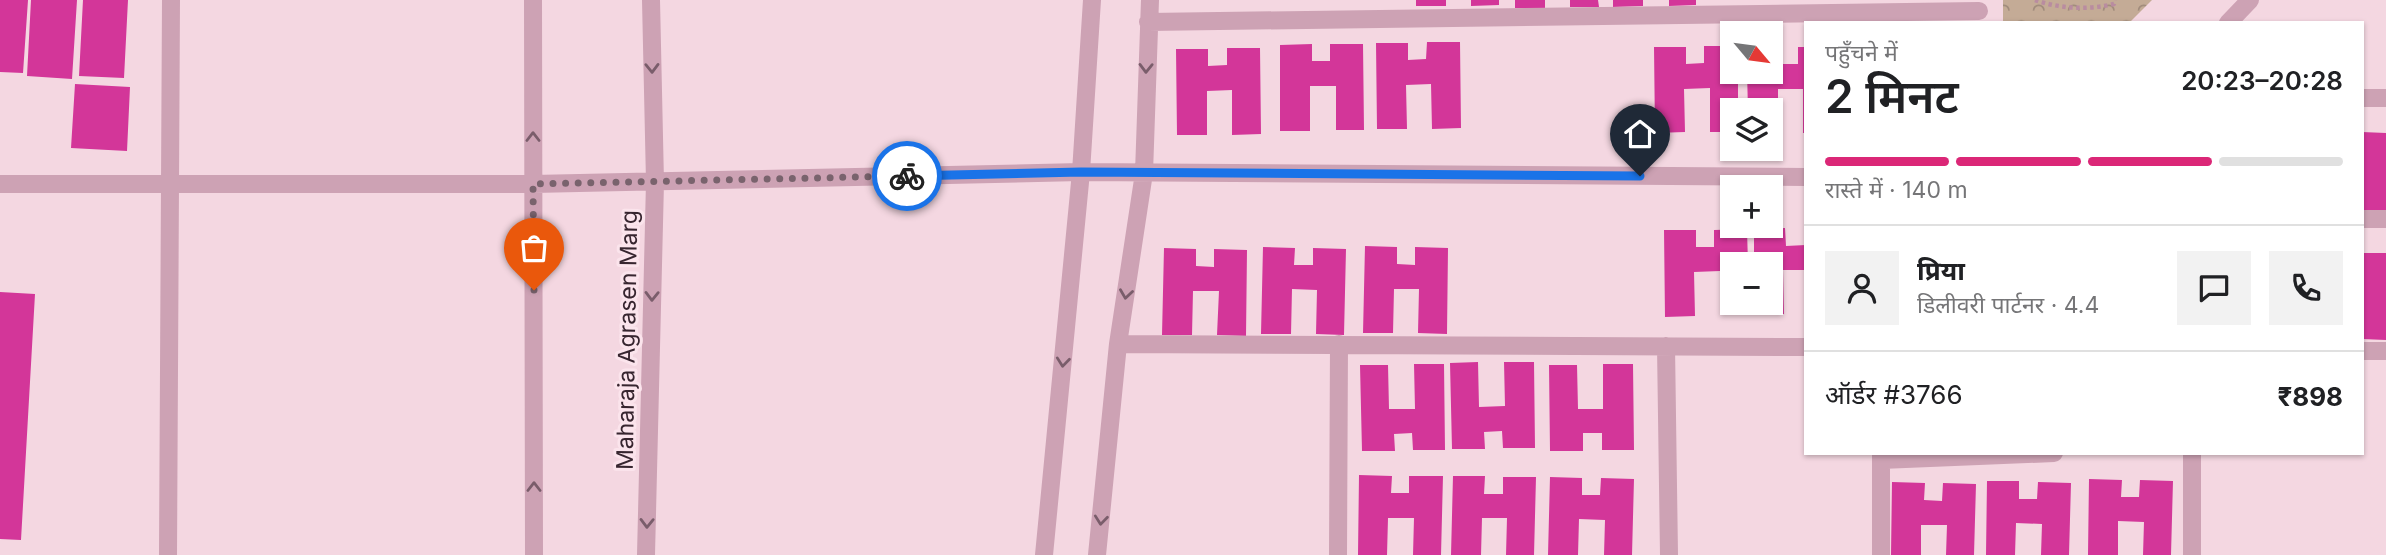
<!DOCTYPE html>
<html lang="hi">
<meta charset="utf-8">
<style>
:root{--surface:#fff;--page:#f2f2f2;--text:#202124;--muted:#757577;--line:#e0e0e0;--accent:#db2777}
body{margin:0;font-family:Inter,"Noto Sans Devanagari",sans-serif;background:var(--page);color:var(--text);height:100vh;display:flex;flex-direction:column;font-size:26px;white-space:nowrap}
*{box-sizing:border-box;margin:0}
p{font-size:23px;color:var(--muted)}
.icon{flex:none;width:38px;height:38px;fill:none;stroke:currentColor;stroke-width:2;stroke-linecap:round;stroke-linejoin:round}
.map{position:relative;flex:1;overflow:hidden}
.sheet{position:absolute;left:1804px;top:21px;width:560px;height:434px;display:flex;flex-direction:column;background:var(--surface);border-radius:0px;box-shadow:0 2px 5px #0004}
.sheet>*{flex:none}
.needle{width:46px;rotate:119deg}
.buttons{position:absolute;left:1720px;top:21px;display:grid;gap:14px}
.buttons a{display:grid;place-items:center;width:63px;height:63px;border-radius:0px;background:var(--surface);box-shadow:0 2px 5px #0004;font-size:35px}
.pin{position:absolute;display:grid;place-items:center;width:60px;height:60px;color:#fff;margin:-72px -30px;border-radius:50% 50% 50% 0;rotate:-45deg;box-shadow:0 0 7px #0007}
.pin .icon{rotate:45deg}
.courier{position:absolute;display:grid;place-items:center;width:70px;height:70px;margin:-35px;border:5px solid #1a73e8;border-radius:50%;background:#fff;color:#222;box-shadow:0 2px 9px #0007}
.head em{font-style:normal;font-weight:600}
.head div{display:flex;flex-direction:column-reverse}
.head{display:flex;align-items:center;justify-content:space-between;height:119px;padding:0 21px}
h1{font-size:46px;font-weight:600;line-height:52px}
.bar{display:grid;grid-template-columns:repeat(4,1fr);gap:10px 7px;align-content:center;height:84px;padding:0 21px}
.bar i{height:9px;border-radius:5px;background:var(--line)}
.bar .current{background:var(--accent)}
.bar p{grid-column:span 4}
.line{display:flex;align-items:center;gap:18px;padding:0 21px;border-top:2px solid var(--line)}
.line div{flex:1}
.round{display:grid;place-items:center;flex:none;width:74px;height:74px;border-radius:0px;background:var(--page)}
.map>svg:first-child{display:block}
</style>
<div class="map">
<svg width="2386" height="555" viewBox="0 0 2386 555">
<defs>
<pattern id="forest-crowns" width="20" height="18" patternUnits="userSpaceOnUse" patternTransform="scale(1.75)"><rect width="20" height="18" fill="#c4ab96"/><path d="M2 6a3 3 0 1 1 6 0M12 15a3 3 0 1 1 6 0" fill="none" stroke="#a08b7b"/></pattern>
</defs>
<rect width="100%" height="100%" fill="#f4d7e1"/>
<path fill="url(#forest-crowns)" d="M2003 0H2152L2129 23H2003Z"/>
<path fill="#d33699" d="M0 0H28L23 73 0 72Z
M31 0H77L72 79 27 76Z
M83 0H128L124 78 79 76Z
M1416 0H1446V6H1416Z
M1471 0H1499V5L1471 6Z
M1515 0H1545V8H1515Z
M1570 0H1598L1599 7H1570Z
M1613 0H1643V6L1613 7Z
M1669 0H1696V5L1669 6Z
M1427 42H1460L1461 128 1432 129 1431 84 1406 85 1407 129H1377L1376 43H1408V60L1426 59Z
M1312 44V61H1330V44H1363L1364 130H1336V86H1310V131H1280V45Z
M1704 46H1732V72H1738V110H1732V132H1710V88L1684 89 1685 132 1655 133 1654 47H1686V64L1704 63Z
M1798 47H1806V133H1803V89H1778V134H1771V110H1748L1747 72H1771V48H1779V64H1798Z
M1227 48H1260L1261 134 1232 135V90L1207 91V135H1177L1176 49H1208V66L1227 65Z
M75 84 130 87 127 151 71 148Z
M2362 132 2386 133V219H2362Z
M1785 228 1786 246 1806 245V270H1783L1784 314 1755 315 1754 303H1771V264H1754V229Z
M1747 229 1748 264H1732V303H1748V315H1720V271L1694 272 1695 316 1665 317 1664 230H1696V247H1714V230Z
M1365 246 1397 247V264L1415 265V247L1448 248 1447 334 1418 333 1419 289H1394L1393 333H1363Z
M1263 247 1295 248 1294 265H1313V248L1346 249 1344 335 1316 334 1317 290 1292 289 1291 334H1261Z
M1164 248 1196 249V266L1214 267V249L1247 250 1246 336 1217 335 1219 291H1193L1192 335H1162Z
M2362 253H2386V340L2362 339Z
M0 292 35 294 21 540 0 539Z
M1478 362 1479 407 1505 406 1504 362H1534L1535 448H1503L1502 431 1484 432 1485 449H1452L1450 363Z
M1414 364H1444L1445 450H1413L1412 433 1394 434 1395 451H1362L1360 365H1388L1389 409H1415Z
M1603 364H1633L1634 450H1602V433H1583V451H1550L1549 365H1577L1578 409H1603Z
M1359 475 1392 476 1391 493H1409V476H1443L1441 555H1413L1414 518H1388L1387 555H1358Z
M1453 476H1485L1484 494H1503V477H1536L1534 555H1506L1507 518H1482L1481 555H1451Z
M1550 477 1582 478V495H1600L1601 478 1634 479 1632 555H1604L1605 520 1579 519 1578 555H1548Z
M2089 479 2122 480 2121 497H2139L2140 480 2173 481 2171 555H2143L2144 522 2118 521V555H2088Z
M1987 481H2019V499H2037L2038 482 2071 483 2069 555H2041L2042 524 2016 523 2015 555H1986Z
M1892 482 1925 483 1924 500 1942 501 1943 483 1976 484 1974 555H1946L1947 525H1921V555H1891Z"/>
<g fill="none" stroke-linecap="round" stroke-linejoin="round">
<path stroke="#b98ca0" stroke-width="4.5" stroke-dasharray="3.5 3.5" stroke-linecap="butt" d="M2035 0C2061 9 2088 10 2114 4L2115 0"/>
<path stroke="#cda2b4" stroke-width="18" d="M533 0 534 555
M1148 22 1979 11
M2228 23 2250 0
M2362 98H2386
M0 184H533L1081 172 1806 177
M2362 219H2386
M1118 344 1806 347
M1666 346 1669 555
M2362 351H2386
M1881 453V555
M2192 453V555
M1881 460 2054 453
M168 555 171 0
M646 555 655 182 651 0
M1044 555 1081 172 1092 0
M1097 555 1118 344 1144 173 1150 0
M1338 555 1339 344"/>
</g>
<defs><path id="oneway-chevron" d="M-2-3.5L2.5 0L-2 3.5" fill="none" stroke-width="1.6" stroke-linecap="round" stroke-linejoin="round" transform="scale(1.75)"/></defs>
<g stroke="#7a5d6b">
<use href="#oneway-chevron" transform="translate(652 68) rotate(89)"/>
<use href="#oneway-chevron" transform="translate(1146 68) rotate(91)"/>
<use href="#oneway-chevron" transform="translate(533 137) rotate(-90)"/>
<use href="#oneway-chevron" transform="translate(1126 294) rotate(98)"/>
<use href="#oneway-chevron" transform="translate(652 296) rotate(91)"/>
<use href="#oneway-chevron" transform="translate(1063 362) rotate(96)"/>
<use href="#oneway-chevron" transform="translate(534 487) rotate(-90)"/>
<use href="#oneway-chevron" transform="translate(1101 520) rotate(96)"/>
<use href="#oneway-chevron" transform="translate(647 523) rotate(91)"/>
</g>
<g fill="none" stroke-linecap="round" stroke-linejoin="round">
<path stroke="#79636d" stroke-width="7" stroke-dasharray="0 12.6" d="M534 290 533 184 907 176"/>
<path stroke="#1a73e8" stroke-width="9" d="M907 176 1081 172 1640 176"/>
</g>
<g text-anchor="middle" stroke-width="6" stroke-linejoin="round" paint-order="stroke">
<g font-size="23" fill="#37252f" stroke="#fbe4ec">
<text transform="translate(627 340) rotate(-89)" y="8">Maharaja Agrasen Marg</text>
</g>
</g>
</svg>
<div class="buttons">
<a><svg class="needle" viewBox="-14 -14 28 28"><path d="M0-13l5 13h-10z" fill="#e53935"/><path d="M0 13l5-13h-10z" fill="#757577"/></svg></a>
<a><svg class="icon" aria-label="layers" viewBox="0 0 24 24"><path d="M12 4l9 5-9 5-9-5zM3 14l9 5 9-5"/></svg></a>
<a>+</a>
<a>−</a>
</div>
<div class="pin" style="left:534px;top:290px;background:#ea580c"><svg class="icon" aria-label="bag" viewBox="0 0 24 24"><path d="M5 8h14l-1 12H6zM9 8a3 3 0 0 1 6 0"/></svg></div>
<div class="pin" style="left:1640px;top:176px;background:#1f2937"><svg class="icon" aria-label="home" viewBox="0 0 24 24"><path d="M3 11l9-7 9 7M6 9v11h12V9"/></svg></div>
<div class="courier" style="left:907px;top:176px"><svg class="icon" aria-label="bike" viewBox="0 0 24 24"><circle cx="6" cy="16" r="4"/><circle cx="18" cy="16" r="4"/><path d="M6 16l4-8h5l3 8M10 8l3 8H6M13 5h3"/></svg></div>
<section class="sheet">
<div class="head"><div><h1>2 मिनट</h1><p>पहुँचने में</p></div><em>20:23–20:28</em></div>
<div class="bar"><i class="current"></i><i class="current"></i><i class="current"></i><i></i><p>रास्ते में · 140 m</p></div>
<div class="line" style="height:126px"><a class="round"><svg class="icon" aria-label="person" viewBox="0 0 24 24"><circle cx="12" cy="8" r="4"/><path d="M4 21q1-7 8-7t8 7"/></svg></a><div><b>प्रिया</b><p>डिलीवरी पार्टनर · 4.4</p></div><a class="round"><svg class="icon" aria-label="chat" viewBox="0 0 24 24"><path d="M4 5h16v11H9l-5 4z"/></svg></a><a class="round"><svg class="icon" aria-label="phone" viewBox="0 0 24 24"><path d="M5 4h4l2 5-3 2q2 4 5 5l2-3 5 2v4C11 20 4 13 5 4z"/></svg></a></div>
<div class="line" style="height:91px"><div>ऑर्डर #3766</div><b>₹898</b></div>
</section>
</div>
